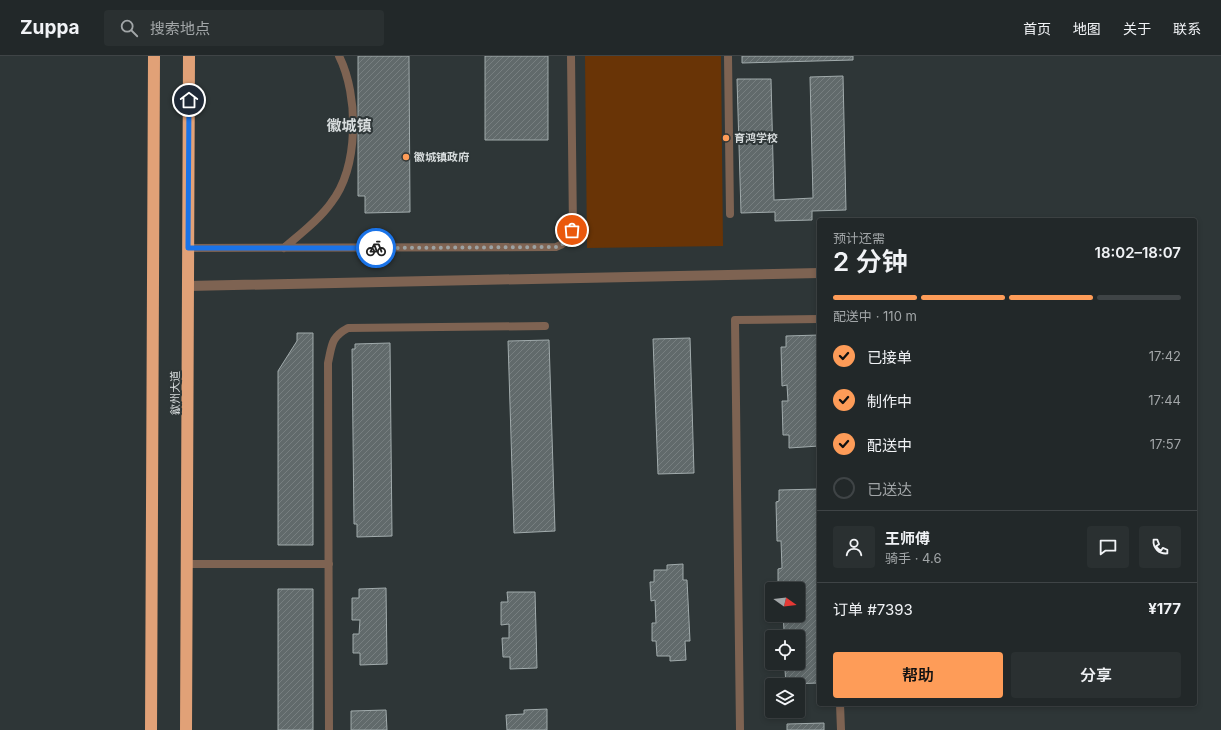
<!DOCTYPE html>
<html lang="zh">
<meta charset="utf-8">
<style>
:root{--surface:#222829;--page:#2a3031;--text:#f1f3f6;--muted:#a2a6a8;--line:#3f4446;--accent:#fe9c58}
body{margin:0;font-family:Inter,"Noto Sans SC",sans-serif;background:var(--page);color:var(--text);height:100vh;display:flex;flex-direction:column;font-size:15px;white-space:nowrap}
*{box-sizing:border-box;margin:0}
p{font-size:13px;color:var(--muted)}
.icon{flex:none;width:22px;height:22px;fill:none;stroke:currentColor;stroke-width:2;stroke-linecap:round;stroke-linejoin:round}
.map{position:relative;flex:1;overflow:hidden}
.details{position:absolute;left:817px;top:162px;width:380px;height:488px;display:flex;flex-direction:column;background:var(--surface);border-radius:4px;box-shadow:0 2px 6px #0003,0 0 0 1px var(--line)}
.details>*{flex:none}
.needle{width:26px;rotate:104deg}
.fabs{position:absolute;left:765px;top:526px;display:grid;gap:8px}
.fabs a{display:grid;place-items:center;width:40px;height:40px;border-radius:4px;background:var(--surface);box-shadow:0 2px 6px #0003,0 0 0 1px var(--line);font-size:20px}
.pin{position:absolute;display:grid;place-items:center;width:34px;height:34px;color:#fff;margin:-17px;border:2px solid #fff;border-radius:50%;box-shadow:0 1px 4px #0007}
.courier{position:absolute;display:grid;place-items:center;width:40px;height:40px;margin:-20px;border:3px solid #1a73e8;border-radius:50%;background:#fff;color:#222;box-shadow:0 1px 5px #0007}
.overview em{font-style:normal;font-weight:600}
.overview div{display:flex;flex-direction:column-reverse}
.overview{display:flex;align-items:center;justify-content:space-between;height:68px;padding:0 16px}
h1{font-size:26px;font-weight:600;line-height:30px}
.bar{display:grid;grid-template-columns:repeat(4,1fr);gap:6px 4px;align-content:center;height:48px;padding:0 16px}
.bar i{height:5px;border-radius:3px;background:var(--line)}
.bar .active{background:var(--accent)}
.bar p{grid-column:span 4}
.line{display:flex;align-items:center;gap:10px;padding:0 16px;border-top:1px solid var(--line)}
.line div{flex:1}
.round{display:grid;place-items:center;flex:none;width:42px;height:42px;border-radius:4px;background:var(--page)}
ol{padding:0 16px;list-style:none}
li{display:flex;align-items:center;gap:12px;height:44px}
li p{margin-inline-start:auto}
li .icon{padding:4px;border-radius:50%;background:var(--accent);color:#111;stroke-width:4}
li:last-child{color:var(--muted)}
li i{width:22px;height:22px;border:2px solid var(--line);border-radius:50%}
.action{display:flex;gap:8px;margin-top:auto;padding:8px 16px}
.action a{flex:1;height:46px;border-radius:4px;background:var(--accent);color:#111;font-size:16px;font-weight:600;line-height:46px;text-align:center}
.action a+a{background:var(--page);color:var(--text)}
header{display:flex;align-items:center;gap:24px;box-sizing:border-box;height:56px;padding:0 20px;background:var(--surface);border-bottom:1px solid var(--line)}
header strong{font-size:19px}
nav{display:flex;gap:22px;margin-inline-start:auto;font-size:14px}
.search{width:280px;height:36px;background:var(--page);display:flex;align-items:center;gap:10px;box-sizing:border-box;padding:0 14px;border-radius:4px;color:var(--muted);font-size:15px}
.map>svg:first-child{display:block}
</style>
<header>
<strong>Zuppa</strong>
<div class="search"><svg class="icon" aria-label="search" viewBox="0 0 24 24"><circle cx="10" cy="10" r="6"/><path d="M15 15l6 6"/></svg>搜索地点</div>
<nav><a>首页</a><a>地图</a><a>关于</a><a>联系</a></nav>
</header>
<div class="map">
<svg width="1221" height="674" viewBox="0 0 1221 674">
<defs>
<pattern id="building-hatch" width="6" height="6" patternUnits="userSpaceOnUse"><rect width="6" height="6" fill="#616a6b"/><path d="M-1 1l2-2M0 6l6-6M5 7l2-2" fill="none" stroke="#777f80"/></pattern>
</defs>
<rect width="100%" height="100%" fill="#2e3637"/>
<path fill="#693406" d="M585 0H721L723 190 587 192Z"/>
<path fill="url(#building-hatch)" stroke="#a1abac" d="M358 0H409L410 156 365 157V140H358Z
M485 0H548V84H485Z
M742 0H853V4L742 7Z
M843 20 846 154 812 155V164L775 165V156L741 157 737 23H771L774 144 813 142 810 21Z
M297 277H313V489H278V315L297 285Z
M819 279V390L789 392V379H783L782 345H788L787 329 782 330 781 291H786V280Z
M690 282 694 417 658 418 653 283Z
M549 284 555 475 514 477 508 285Z
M390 287 392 480 357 481V468H354L352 293H355V288Z
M819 433V627L786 628 785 614H781V607H798V581H780V574H784L783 559H798V533H778V513L782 512 781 485H777L776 446 779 445V434Z
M683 508V524H687L690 585H685L686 604 670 605V600H657L656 585H652V567H656L655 544 651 545 650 526H654V514H667V509Z
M386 532 387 608 360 609V597H353V578H359L360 564H352V542H359V533Z
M278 533H313V674H278Z
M507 536H535L537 612 510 613V601H503L502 582H509V568L501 569V546H508Z
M547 653V674H507L506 659 524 658V654Z
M386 654 387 674H351V655Z
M824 667V674H787V668Z"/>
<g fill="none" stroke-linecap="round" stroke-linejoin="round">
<path stroke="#7e6352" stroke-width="8" d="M728 0 730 158
M188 192 556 191C565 188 570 183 573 174L571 0
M284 192C300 178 319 164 331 147 359 111 359 40 339 0
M187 508H329
M840 648 841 674
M329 674 328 307C332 289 331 281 348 272L545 270
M740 674 735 264 819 263"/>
<path stroke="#7e6352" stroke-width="10" d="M188 230 819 217"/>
<path stroke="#e1a177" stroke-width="12" d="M151 674 154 0
M186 674 189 0"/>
</g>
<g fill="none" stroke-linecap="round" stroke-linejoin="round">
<path stroke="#9ca2a3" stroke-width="4" stroke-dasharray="0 7.2" d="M376 192 556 191C565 188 570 183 572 174"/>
<path stroke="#1a73e8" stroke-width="5" d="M189 44 188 192H376"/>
</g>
<g fill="#fe9c58" stroke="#2e3637" stroke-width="1.5">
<circle cx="726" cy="82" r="4"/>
<circle cx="406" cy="101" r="4"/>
</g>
<g text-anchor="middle" stroke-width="4" stroke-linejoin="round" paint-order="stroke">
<g font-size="11" font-weight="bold" fill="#d7dcdd" stroke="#2e3637" text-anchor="start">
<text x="734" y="86">育鸿学校</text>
<text x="414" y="105">徽城镇政府</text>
</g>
<g font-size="11" fill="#d7dcdd" stroke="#2e3637">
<text transform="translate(175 337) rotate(-90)" y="4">歙州大道</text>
</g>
<g font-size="15" font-weight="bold" fill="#d7dcdd" stroke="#2e3637">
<text x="349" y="75">徽城镇</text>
</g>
</g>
</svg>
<div class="fabs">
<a><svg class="needle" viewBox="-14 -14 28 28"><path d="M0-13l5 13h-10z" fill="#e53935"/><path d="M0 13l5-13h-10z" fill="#a2a6a8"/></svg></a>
<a><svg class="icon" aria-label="locate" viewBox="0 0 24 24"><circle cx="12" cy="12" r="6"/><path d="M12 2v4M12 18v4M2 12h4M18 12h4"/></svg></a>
<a><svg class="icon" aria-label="layers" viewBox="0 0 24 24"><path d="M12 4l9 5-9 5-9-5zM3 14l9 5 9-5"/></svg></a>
</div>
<div class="pin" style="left:572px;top:174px;background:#ea580c"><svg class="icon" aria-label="bag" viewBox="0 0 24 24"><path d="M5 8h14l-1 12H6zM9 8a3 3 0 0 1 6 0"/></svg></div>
<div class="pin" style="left:189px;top:44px;background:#1f2937"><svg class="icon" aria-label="home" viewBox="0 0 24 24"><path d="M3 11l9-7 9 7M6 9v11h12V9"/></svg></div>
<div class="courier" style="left:376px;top:192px"><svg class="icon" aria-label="bike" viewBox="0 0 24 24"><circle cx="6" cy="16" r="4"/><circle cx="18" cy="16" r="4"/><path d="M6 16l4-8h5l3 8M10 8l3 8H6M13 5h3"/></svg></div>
<section class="details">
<div class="overview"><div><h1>2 分钟</h1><p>预计还需</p></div><em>18:02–18:07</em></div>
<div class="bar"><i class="active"></i><i class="active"></i><i class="active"></i><i></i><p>配送中 · 110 m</p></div>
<ol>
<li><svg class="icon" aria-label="check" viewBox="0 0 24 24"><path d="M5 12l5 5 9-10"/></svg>已接单<p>17:42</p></li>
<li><svg class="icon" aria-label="check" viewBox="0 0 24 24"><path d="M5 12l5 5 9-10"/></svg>制作中<p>17:44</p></li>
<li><svg class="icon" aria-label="check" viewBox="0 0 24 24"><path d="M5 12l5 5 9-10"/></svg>配送中<p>17:57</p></li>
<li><i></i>已送达</li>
</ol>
<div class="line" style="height:72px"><a class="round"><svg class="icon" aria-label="person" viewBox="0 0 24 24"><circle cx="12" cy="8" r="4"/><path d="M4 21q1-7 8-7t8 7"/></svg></a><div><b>王师傅</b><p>骑手 · 4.6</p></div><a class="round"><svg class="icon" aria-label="chat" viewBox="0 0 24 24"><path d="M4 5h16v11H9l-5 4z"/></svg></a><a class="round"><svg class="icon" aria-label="phone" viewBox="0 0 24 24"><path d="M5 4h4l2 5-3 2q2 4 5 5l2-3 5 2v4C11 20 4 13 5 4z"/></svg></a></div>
<div class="line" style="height:52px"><div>订单 #7393</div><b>¥177</b></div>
<div class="action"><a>帮助</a><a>分享</a></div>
</section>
</div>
